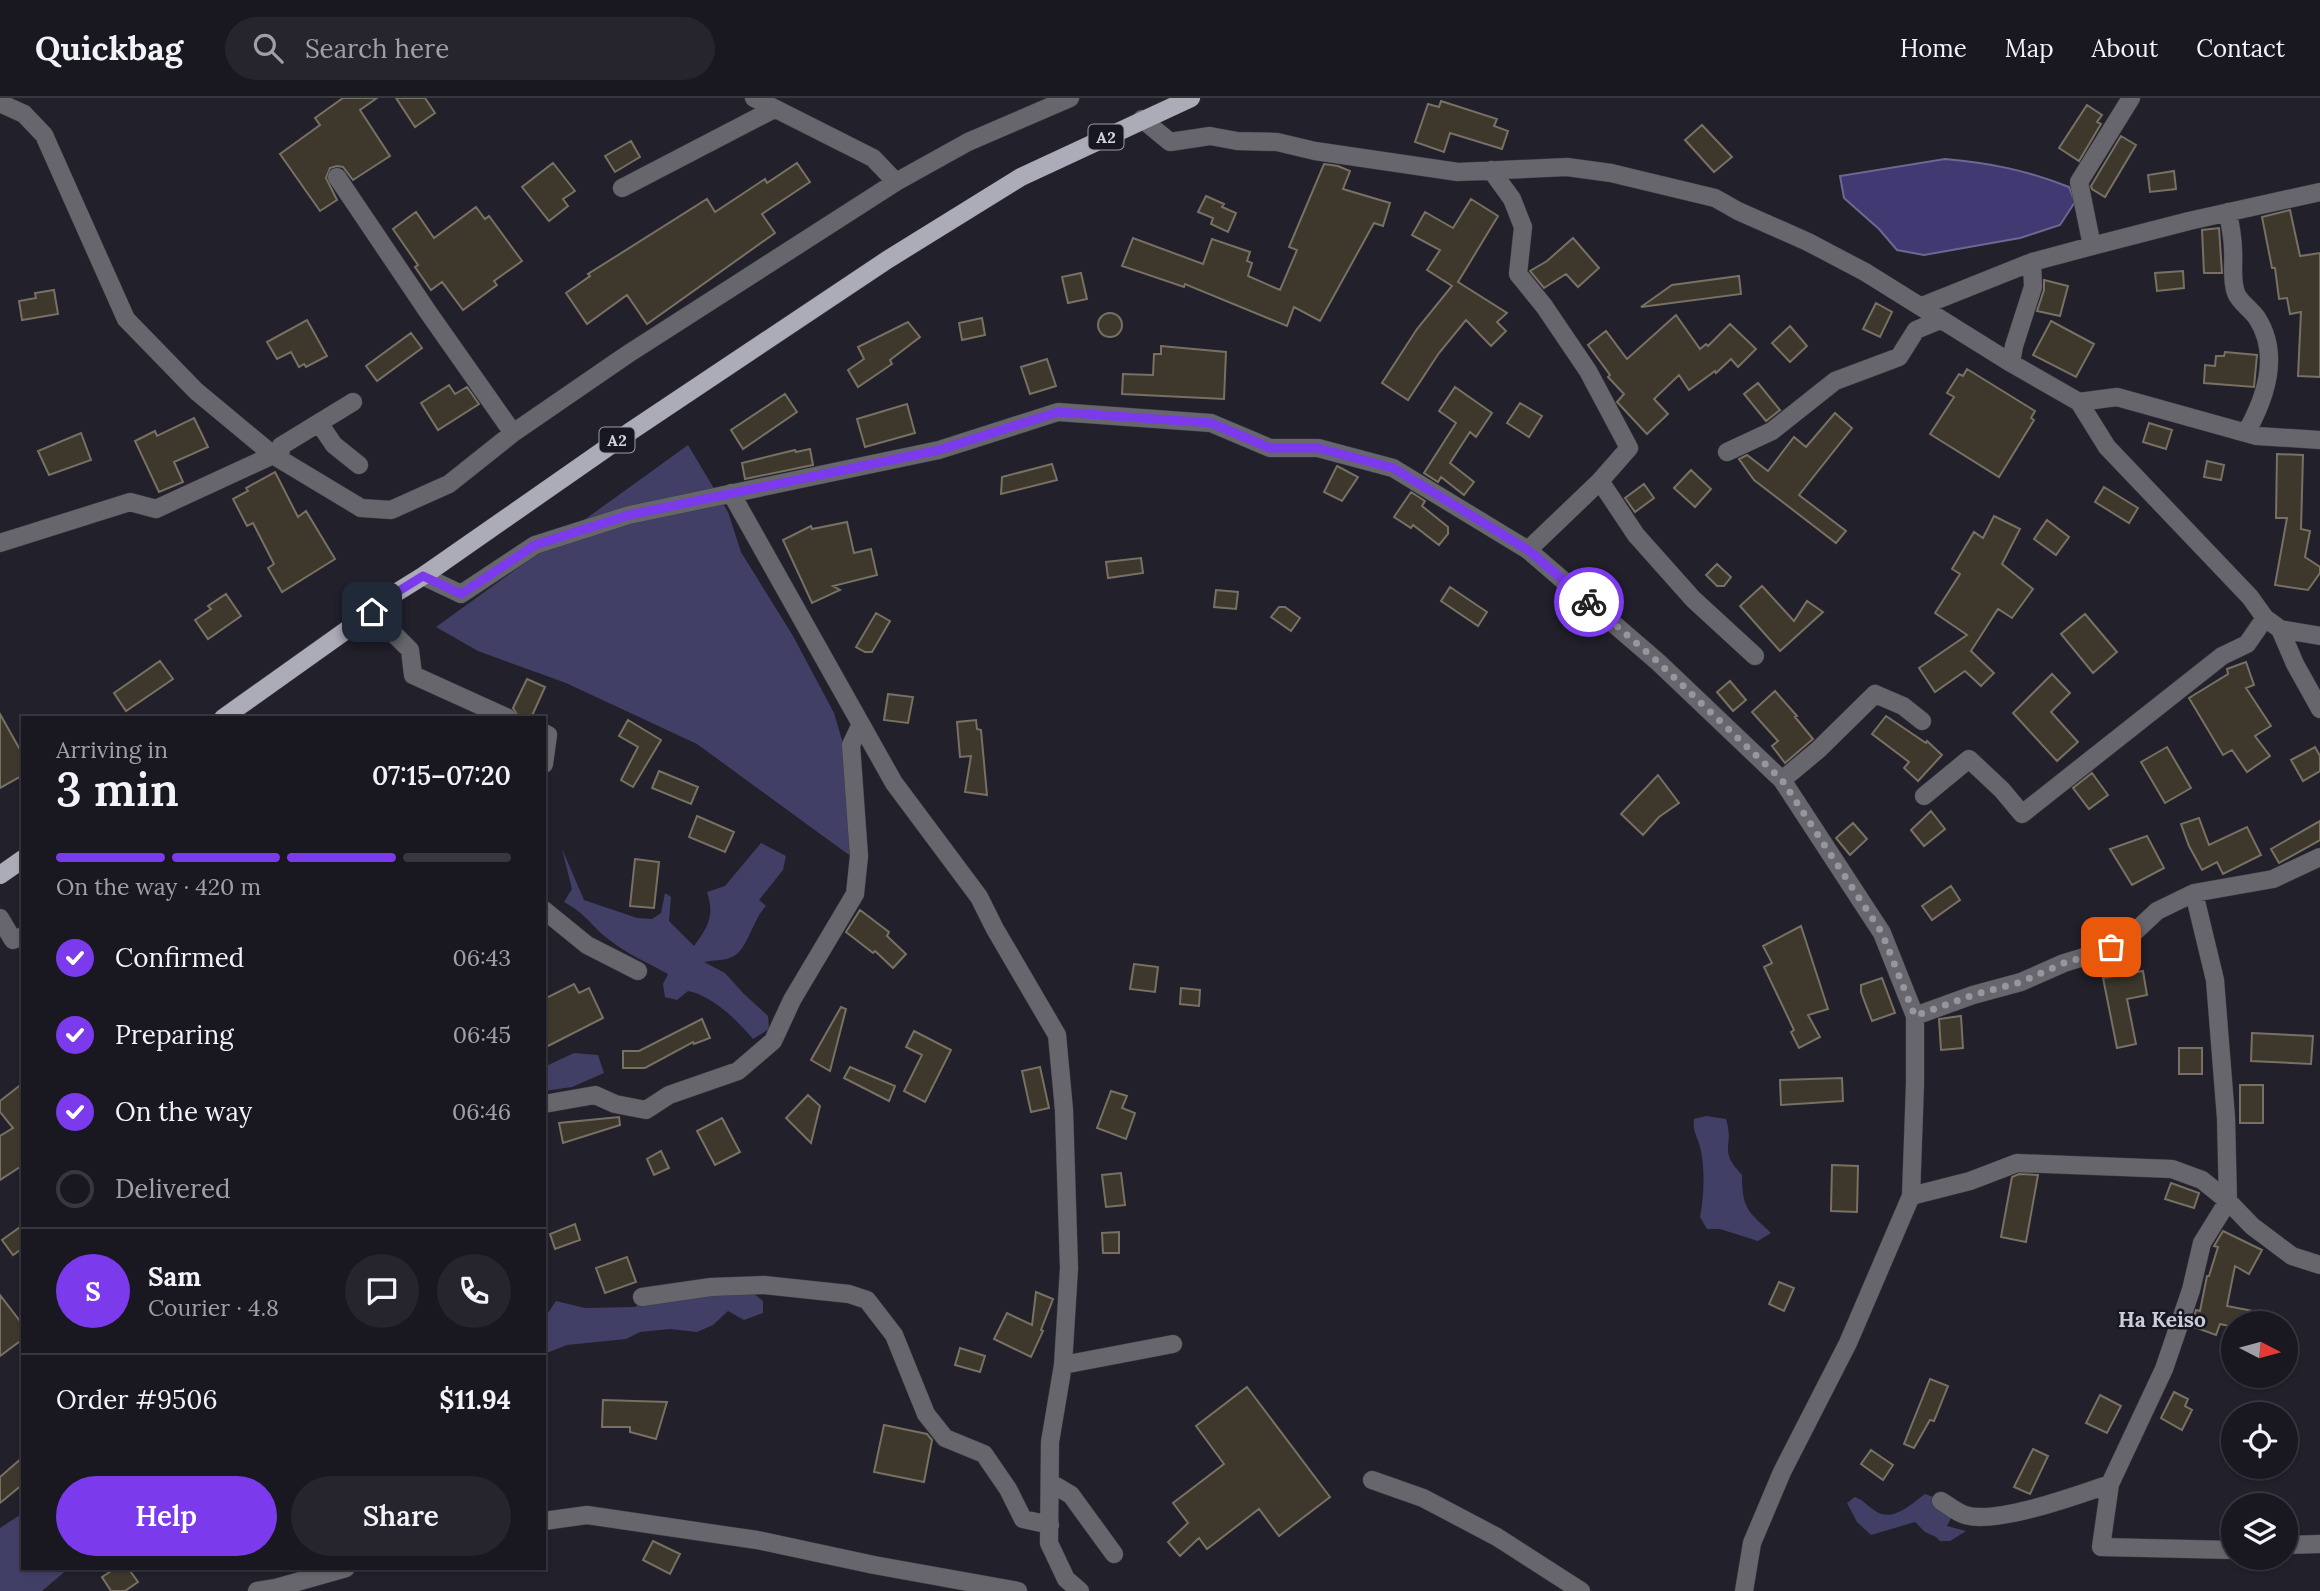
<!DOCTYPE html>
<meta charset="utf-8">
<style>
:root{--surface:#191820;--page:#26252d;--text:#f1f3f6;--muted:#9fa0a5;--line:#37373e;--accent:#7c3aed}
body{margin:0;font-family:Lora,serif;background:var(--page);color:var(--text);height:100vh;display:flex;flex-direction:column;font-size:26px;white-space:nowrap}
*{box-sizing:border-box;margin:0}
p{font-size:23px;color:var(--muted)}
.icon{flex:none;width:38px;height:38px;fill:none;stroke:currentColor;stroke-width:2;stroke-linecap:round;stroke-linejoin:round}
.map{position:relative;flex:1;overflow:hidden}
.side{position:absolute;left:21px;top:618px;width:525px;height:854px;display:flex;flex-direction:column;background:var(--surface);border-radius:0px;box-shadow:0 2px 5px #0004,0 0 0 2px var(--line)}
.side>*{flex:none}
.needle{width:46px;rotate:96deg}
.tools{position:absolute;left:2221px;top:1213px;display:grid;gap:14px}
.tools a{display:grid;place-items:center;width:77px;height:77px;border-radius:50%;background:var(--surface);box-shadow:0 2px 5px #0004,0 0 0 2px var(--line);font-size:35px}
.pin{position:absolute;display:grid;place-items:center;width:60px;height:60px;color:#fff;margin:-30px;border-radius:14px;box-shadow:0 4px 10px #0006}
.courier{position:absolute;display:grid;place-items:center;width:70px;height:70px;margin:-35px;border:5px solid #7c3aed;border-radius:50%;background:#fff;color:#222;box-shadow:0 2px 9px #0007}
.overview em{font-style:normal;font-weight:600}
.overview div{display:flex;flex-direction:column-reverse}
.overview{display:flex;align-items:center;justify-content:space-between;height:119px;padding:0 35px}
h1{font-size:46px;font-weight:600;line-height:52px}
.bar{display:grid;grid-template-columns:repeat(4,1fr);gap:10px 7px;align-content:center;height:84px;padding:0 35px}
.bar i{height:9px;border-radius:5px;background:var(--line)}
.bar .active{background:var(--accent)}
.bar p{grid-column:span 4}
.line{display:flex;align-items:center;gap:18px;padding:0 35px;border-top:2px solid var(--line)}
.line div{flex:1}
.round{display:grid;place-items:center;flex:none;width:74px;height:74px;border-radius:37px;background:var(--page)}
ol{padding:0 35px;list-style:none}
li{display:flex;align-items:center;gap:21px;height:77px}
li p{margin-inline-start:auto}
li .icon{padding:7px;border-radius:50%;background:var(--accent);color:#fff;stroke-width:4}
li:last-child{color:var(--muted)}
li i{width:38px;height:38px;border:4px solid var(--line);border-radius:50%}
.cta{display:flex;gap:14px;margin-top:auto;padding:14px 35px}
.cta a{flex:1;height:80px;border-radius:42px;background:var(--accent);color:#fff;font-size:28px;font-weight:600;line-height:80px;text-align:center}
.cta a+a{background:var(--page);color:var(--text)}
header{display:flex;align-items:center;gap:42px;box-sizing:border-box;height:98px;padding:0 35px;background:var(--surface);border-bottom:2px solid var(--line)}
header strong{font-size:33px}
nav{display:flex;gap:38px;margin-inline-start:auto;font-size:24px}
.search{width:490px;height:63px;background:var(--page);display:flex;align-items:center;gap:18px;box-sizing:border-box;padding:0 24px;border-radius:38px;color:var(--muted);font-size:26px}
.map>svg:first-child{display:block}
</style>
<header>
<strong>Quickbag</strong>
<div class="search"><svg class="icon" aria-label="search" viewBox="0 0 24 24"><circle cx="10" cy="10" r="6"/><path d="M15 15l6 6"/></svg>Search here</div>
<nav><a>Home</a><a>Map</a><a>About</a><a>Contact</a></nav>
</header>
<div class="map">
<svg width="2320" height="1493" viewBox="0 0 2320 1493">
<rect width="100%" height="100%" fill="#21202b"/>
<path fill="#423f66" d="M688 347 728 414 741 454 793 538 834 615 847 659 852 721 849 757 697 646 566 585 478 553 436 529Z
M761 745 786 758 783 772 759 802 766 808C752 822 748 852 732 859 724 863 712 862 704 864L725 875 744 896 768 918 769 931 753 941C737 922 713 898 688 893L677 902 665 899 663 886 668 876C646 864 621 853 602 836 587 822 584 815 564 804L572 791 562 751 584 802 637 820 652 821 661 815 665 795 671 799 669 823 694 848C708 829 715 818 707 794L725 788Z
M574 955 598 957 604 975 572 989 544 993V969Z
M1706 1018 1726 1021C1735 1050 1717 1051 1742 1077 1742 1111 1748 1113 1771 1135L1758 1143 1720 1131H1707L1700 1119C1704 1099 1705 1073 1701 1053 1699 1041 1692 1034 1694 1021Z
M746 1189 763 1203V1215L744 1222 728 1213 713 1227 697 1234 670 1231 640 1234 626 1241 567 1247 544 1256V1221L556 1203 585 1210 635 1209 652 1197Z
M1925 1396 1936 1400 1953 1416 1947 1428 1966 1433 1950 1443H1940L1936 1439 1925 1434 1915 1424 1871 1437 1857 1424 1847 1405 1855 1399C1865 1403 1866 1407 1874 1412 1892 1426 1911 1406 1925 1396Z
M23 1415V1470H69L42 1493H0V1430Z"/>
<path fill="#413a72" stroke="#6d6892" stroke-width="2" d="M1945 61C1990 65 2026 72 2069 89L2075 104 2060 127 2020 140 1924 157 1897 152 1879 131 1844 100 1840 78Z"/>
<path fill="#3e382c" stroke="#777063" stroke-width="2" d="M343 0H377L360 12 390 58 353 82 343 69 337 68 330 70 326 80 337 102 320 113 280 56 320 27 315 20Z
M396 0H425L435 15 415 29Z
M1441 3 1497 21 1494 28 1508 33 1502 51 1450 35 1444 54 1415 44 1428 6 1439 9Z
M2087 7 2102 17 2097 24 2101 26 2079 63 2059 50Z
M1702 27 1732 59 1714 74 1685 42Z
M2121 38 2136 47 2105 99 2092 91 2091 88Z
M631 43 640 59 615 74 605 58Z
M553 65 575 93 563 101 568 108 549 123 522 89Z
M797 65 810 84 762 116 775 135 647 226 627 197 587 226 566 195 590 178 588 176 707 101 715 114 765 81 767 85Z
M1324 66 1338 68 1350 73 1343 91 1390 105 1383 128 1374 125 1320 223 1294 209 1287 228 1185 186 1184 189 1122 168 1133 140 1203 166 1212 141 1250 154 1247 163 1252 165 1248 178 1280 192 1297 152 1289 149Z
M2174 73 2176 91 2150 94 2148 77Z
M1206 98 1224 106 1222 109 1236 115 1228 134 1211 126 1213 120 1198 114Z
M1471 101 1498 118 1458 184 1507 215 1497 224 1506 233 1491 248 1466 222 1439 255 1408 302 1382 285 1417 231 1452 188 1427 172 1440 152 1412 137 1425 114 1453 130Z
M476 109 485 121 489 118 522 163 494 183 497 187 463 212 442 184 431 192 415 169 418 167 393 131 416 114 434 140Z
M2290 112 2300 158 2320 155V279L2298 278 2301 214 2290 216 2287 200 2279 201 2275 170H2272L2262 119Z
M2219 130 2222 175H2204L2202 132Z
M1573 140 1599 170 1578 189 1566 176 1544 190 1530 173 1547 163Z
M2183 173 2184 190 2157 193 2155 175Z
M1081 175 1087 201 1068 205 1062 179Z
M1739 178 1741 196 1641 209 1672 187Z
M2044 182 2068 188 2060 218 2037 213 2044 192Z
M54 192 58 216 22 222 19 203 36 200 35 195Z
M1876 205 1892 214 1880 239 1863 231Z
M1098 227a12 12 0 1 1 24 0a12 12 0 1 1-24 0Z
M1676 217 1700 251 1706 246 1708 248 1730 226 1756 251 1738 269 1731 261 1716 275 1715 273 1689 292 1679 277 1654 301 1668 316 1647 336 1617 304 1624 296 1608 279 1610 277 1588 247 1606 233 1627 261Z
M982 220 985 237 962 242 959 225Z
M307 222 327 258 306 269 304 266 299 269 291 254 277 261 267 244Z
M2051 223 2094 246 2076 279 2033 257Z
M908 224 920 239 890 262 892 266 858 289 848 272 864 261 858 249Z
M1790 228 1807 248 1790 264 1772 245Z
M411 235 422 250 377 283 366 268Z
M1161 248 1226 254 1224 301 1122 296 1123 276 1153 277 1154 256H1161Z
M2225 254 2257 257 2254 289 2204 285 2205 267 2215 268 2216 258H2224Z
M1047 261 1056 288 1030 296 1021 269Z
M1967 271 2035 313 2031 320 2034 322 1999 379 1930 336 1954 299 1947 295 1959 276 1963 278Z
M1758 285 1780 312 1766 323 1744 296Z
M449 287 455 296 467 289 479 306 438 332 421 305Z
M1455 289 1492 315 1476 339 1470 334 1450 365 1474 384 1464 397 1441 379 1438 384 1424 375 1456 325 1439 313Z
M785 296 797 314 743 351 731 332Z
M1520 305 1542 318 1529 339 1507 325Z
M907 306 915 335 865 349 857 321Z
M1835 315 1852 330 1799 397 1846 433 1836 445 1754 382 1739 361 1747 357 1768 373 1794 339 1806 349Z
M194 320 208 349 174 364 183 384 159 394 135 343 155 333 157 338Z
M2149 325 2172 332 2166 351 2143 344Z
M81 335 91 362 49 377 38 353Z
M810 351 813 367 745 381 742 365 795 352 796 354Z
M2277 356 2303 357 2301 431 2310 433 2305 459 2320 469V475L2308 492 2275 487 2287 420H2276Z
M2207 363 2224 367 2221 382 2204 379Z
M1052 366 1057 382 1001 396 1002 379Z
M1337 368 1358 379 1342 403 1324 394Z
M1691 372 1711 391 1695 409 1674 390Z
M275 374 298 419 306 413 335 461 282 494 268 470 274 466 253 425 247 428 233 401 248 393 246 390Z
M1644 386 1654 400 1635 414 1625 400Z
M2104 389 2138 410 2129 425 2095 404Z
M1411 394 1425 403 1422 408 1448 429V436L1439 447 1413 427 1411 430 1394 419Z
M1994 418 2020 431 2002 466 2033 491 2012 520 1998 511 1971 553 1994 575 1981 588 1965 573 1935 594 1919 570 1967 537 1935 515 1960 476 1952 471 1974 434 1983 440Z
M2047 422 2069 439 2056 457 2034 441Z
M847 424 854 455 871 451 877 477 833 488 840 492 812 505 783 442 811 428 812 431Z
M1141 460 1143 475 1108 480 1106 464Z
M1717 466 1731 479 1724 488H1717L1706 477Z
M1762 488 1794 523 1807 503 1823 514 1780 553 1740 508Z
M1450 489 1487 514 1478 528 1441 503Z
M1216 492 1238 494 1236 511 1214 509Z
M226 496 241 518 208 541 195 522 211 511 208 508Z
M1279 509H1285L1300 520 1291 533 1271 519Z
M876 515 890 523 872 554H865L856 549Z
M2085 516 2117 554 2093 575 2061 536Z
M160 563 173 581 126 613 114 595Z
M2246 564 2254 587 2246 590 2271 628 2255 638 2270 658 2247 674 2232 652 2223 657 2189 600 2228 576 2227 571Z
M2052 576 2070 595 2051 614 2078 644 2057 663 2013 615Z
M527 581 545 589 531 620H519L513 610Z
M1730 583 1746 602 1733 613 1717 594Z
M1775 593 1797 618 1795 619 1813 641 1785 665 1772 648 1778 643 1752 614Z
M888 596 913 599 908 625 884 622Z
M0 616 23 657V677L0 690Z
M1886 618 1926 645 1927 643 1942 657 1918 683 1904 670 1909 664 1872 636Z
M628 622 661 642 633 689 621 682 638 649 619 638Z
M976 622 977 631 981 632 987 697 965 694 971 658 960 659 957 624Z
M2167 649 2191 690 2165 705 2141 664Z
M2315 649 2320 658V673L2303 683 2291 662Z
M659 673 698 689 691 706 652 690Z
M2092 675 2108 697 2089 711 2073 690Z
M1658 677 1679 705 1659 719 1643 737 1621 716Z
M1931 713 1945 731 1924 748 1911 732Z
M697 718 734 734 725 754 689 739Z
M2199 720 2209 747 2247 729 2261 757 2223 776 2217 764 2202 772 2189 748 2181 726Z
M2320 723V742L2279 765 2271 751Z
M1853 725 1867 741 1850 757 1836 740Z
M2147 738 2164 770 2132 787 2110 751Z
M635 761 659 764 654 810 630 808Z
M1951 788 1960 802 1932 822 1922 808Z
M860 812 889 834 887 838 906 856 893 870 875 853 873 855 846 834Z
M1801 828 1828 911 1808 917 1820 939 1799 950 1791 934 1794 932 1764 869 1772 865 1763 848Z
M1134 866 1158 869 1155 894 1130 891Z
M2143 873 2147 897 2127 901 2136 946 2117 950 2103 880Z
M1882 880 1895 915 1872 923 1861 894V887Z
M574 886 579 895 589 890 603 920 544 950V901Z
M1181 890 1200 892 1199 908 1180 906Z
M841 909 846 911 830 973 811 962Z
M1961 918 1963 950 1941 952 1939 921Z
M702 921 710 940 694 946 693 944 645 970H623V953H639Z
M914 933 951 952 925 1004 904 993 922 957 906 949Z
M2252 935 2313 938 2311 966 2251 963Z
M2179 950H2202V976H2179Z
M850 969 895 988 889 1003 844 980Z
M1040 969 1049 1010 1031 1014 1022 973Z
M1842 980 1843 1003 1781 1007 1780 982Z
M23 985V1067L0 1082V1038L13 1030 0 1014V1003Z
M2240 987H2263V1025H2240Z
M1111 993 1127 998 1122 1010 1135 1015 1126 1041 1097 1030Z
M808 997 820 1008 811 1045 786 1020Z
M619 1019 620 1027 563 1045 559 1025Z
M722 1020 740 1054 715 1067 697 1033Z
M661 1053 669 1070 654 1077 647 1061Z
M1832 1067 1858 1068 1857 1114 1831 1113Z
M1121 1075 1125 1107 1106 1109 1102 1077Z
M2019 1076 2038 1077 2026 1144 2001 1139 2012 1079Z
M2171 1085 2199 1095 2194 1110 2165 1101Z
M575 1126 580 1142 555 1151 550 1136Z
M23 1127V1150L13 1157 2 1142Z
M2223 1133 2262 1152 2249 1176 2235 1168 2227 1208 2274 1217 2273 1225H2233V1229L2220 1226 2216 1237 2191 1228 2196 1212 2200 1213 2207 1178H2209L2218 1149 2214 1148Z
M1119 1134V1155H1103L1102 1135Z
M627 1159 636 1184 605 1195 596 1170Z
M1779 1184 1794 1190 1784 1213 1769 1206Z
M1036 1194 1053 1201 1041 1232 1043 1233 1031 1259 994 1241 1007 1215 1032 1227Z
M0 1197 23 1227V1241L0 1258Z
M960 1250 985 1258 980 1274 955 1267Z
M1930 1281 1948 1288 1934 1323 1930 1322 1914 1350 1904 1346Z
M1247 1289 1330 1399 1279 1438 1259 1411 1207 1451 1199 1440 1180 1458 1168 1444 1188 1425 1173 1405 1224 1366 1196 1328Z
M2174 1294 2188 1301 2185 1308 2192 1312 2182 1332 2161 1320Z
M2100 1297 2121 1308 2107 1335 2086 1325Z
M603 1302 667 1304 656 1341 630 1334V1329H602Z
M884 1327 927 1336 932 1342 924 1384 874 1374Z
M2033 1351 2048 1358 2030 1396 2014 1389Z
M1871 1352 1893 1367 1883 1382 1861 1366Z
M23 1359V1386L0 1405V1379Z
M653 1443 680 1456 670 1476 643 1462Z
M116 1470H128L138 1484 125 1493H111L102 1479Z"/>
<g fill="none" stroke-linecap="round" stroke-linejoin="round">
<defs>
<path id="minor" d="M754 0 873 60 896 84 968 44 1070 0
M2131 0 2079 84 2092 148 2189 123 2320 94
M0 5 24 16 44 37 126 221 196 293 273 357 361 410 391 412 449 386 513 335 628 256 896 84
M1142 21 1170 44 1210 38 1237 43 1277 44 1315 53 1458 74 1567 69 1611 75 1715 100 1738 113 1808 144 1865 174 2011 265 2079 304 2107 349 2250 499 2265 520 2280 531 2295 566 2320 611
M1491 72 1512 101 1523 129 1518 176 1544 208 1588 273 1629 350 1600 383 1528 452
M337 79 428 214 513 335
M622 90 774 11
M2228 114C2230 127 2233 139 2233 152 2234 167 2231 181 2236 195 2240 205 2251 211 2257 220 2280 256 2266 299 2247 333
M1922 208 2032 164 2092 148
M2011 265 2014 248 2033 189 2032 164
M2079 304 2117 299 2257 338 2320 342
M319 325 334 347 359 367
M1727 354 1772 333 1835 283 1899 259 1916 232 1940 222
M280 361 281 348 353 304
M1600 383 1636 437 1693 501 1755 558
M731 395 894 685 979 799 995 831 1057 937 1064 1012 1069 1170 1063 1267 1050 1344 1049 1445 1066 1481 1080 1493
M0 445 130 404 156 411 273 357
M423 478 461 496 535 447 629 417 939 352 1058 314 1211 325 1270 350H1318L1393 370 1528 452 1658 564 1782 682 1882 835 1915 918V986L1911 1098 1848 1245 1782 1374 1752 1445 1744 1493
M372 514 410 552 413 577 508 620
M2280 531 2320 538
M544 635 548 637 544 666
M1782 682 1818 652 1875 596 1903 608 1922 623
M1924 698 1969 661 2002 692 2022 716 2222 558 2247 546 2265 520
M2194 795 2215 882 2226 1020 2228 1103 2202 1145 2191 1192 2164 1271 2110 1386 2101 1449 2233 1452
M544 812 587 847 638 873
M0 820 13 842 23 838
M1915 918 1973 897 2021 884 2064 865 2097 855 2126 842 2157 813 2194 795 2273 781 2320 759
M544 1006 595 997 615 1006 646 1012 669 997 738 973 773 943 792 902 855 796 859 758 851 647 860 628
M1911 1098 1970 1083 2017 1065 2172 1071 2202 1082 2228 1103 2252 1128 2292 1158 2320 1167
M642 1199 711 1189 764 1187 849 1196 867 1202 894 1237 926 1316 945 1340 984 1356 1008 1391 1023 1421 1050 1427
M1063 1267 1173 1246
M1372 1382 1423 1400 1497 1439 1581 1493
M1051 1385 1071 1397 1114 1456
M1941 1403C1948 1407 1956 1414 1965 1417 1996 1427 2078 1397 2110 1386
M544 1423 587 1417 757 1442 874 1467 1018 1493
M2286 1447 2320 1446
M257 1493 276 1490 346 1470"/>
<path id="major" d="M223 620 372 514 394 496 423 478 631 333 887 162 1021 79 1191 0
M0 777 23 761"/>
</defs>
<use href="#minor" stroke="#3e3d47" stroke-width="19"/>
<use href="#major" stroke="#3e3d47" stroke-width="19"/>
<use href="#minor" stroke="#66666c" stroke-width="18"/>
<use href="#major" stroke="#acabb8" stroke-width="18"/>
</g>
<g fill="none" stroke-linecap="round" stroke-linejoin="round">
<path stroke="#96969f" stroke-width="7" stroke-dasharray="0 12.6" d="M1589 504 1658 564 1782 682 1882 835 1915 918 1973 897 2021 884 2064 865 2097 855 2111 849"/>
<path stroke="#7c3aed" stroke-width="9" d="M372 514 394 496 423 478 461 496 535 447 629 417 939 352 1058 314 1211 325 1270 350H1318L1393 370 1528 452 1589 504"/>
</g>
<g text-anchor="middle" stroke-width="5" stroke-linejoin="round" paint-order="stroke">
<g fill="#171722" stroke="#9c9ca5" stroke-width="2">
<rect x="1088.5" y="26.5" width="35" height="25" rx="5"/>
<rect x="599.5" y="329.5" width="35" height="25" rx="5"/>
</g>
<g font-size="16" font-weight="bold" fill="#d5d5dd">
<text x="1106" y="45">A2</text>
<text x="617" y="348">A2</text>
</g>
<g font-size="21" font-weight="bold" fill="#cbcbda" stroke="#171722">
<text x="2162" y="1229">Ha Keiso</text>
</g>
</g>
</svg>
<div class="tools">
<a><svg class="needle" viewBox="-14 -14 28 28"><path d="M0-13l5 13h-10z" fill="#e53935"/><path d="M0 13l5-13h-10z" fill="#9fa0a5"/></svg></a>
<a><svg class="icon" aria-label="locate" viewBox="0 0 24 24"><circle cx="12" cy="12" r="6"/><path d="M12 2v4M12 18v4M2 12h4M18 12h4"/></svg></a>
<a><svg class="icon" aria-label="layers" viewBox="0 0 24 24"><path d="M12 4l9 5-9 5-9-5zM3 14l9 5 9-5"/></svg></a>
</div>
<div class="pin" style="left:2111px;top:849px;background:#ea580c"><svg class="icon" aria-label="bag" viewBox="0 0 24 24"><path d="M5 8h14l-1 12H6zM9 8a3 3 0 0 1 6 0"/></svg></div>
<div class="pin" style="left:372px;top:514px;background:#1f2937"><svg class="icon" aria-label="home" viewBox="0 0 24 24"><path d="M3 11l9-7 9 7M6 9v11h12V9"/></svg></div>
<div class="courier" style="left:1589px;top:504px"><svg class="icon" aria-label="bike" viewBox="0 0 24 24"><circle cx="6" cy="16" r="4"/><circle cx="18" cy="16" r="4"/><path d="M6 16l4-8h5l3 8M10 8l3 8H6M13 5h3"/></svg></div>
<section class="side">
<div class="overview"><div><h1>3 min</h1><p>Arriving in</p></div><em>07:15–07:20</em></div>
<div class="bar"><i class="active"></i><i class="active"></i><i class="active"></i><i></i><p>On the way · 420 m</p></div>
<ol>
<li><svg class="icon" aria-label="check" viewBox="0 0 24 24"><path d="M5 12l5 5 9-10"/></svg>Confirmed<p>06:43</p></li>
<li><svg class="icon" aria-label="check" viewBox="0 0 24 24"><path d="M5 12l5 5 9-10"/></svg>Preparing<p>06:45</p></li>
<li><svg class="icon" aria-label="check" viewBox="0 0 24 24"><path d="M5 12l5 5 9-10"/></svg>On the way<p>06:46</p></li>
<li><i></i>Delivered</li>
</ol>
<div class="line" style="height:126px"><b class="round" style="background:var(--accent);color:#fff">S</b><div><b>Sam</b><p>Courier · 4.8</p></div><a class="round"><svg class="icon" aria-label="chat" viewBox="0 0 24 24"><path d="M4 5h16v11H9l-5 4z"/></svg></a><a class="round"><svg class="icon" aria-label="phone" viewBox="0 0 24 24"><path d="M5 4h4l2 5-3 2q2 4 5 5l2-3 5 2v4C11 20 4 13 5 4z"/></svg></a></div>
<div class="line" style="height:91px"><div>Order #9506</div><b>$11.94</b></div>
<div class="cta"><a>Help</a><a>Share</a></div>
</section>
</div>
